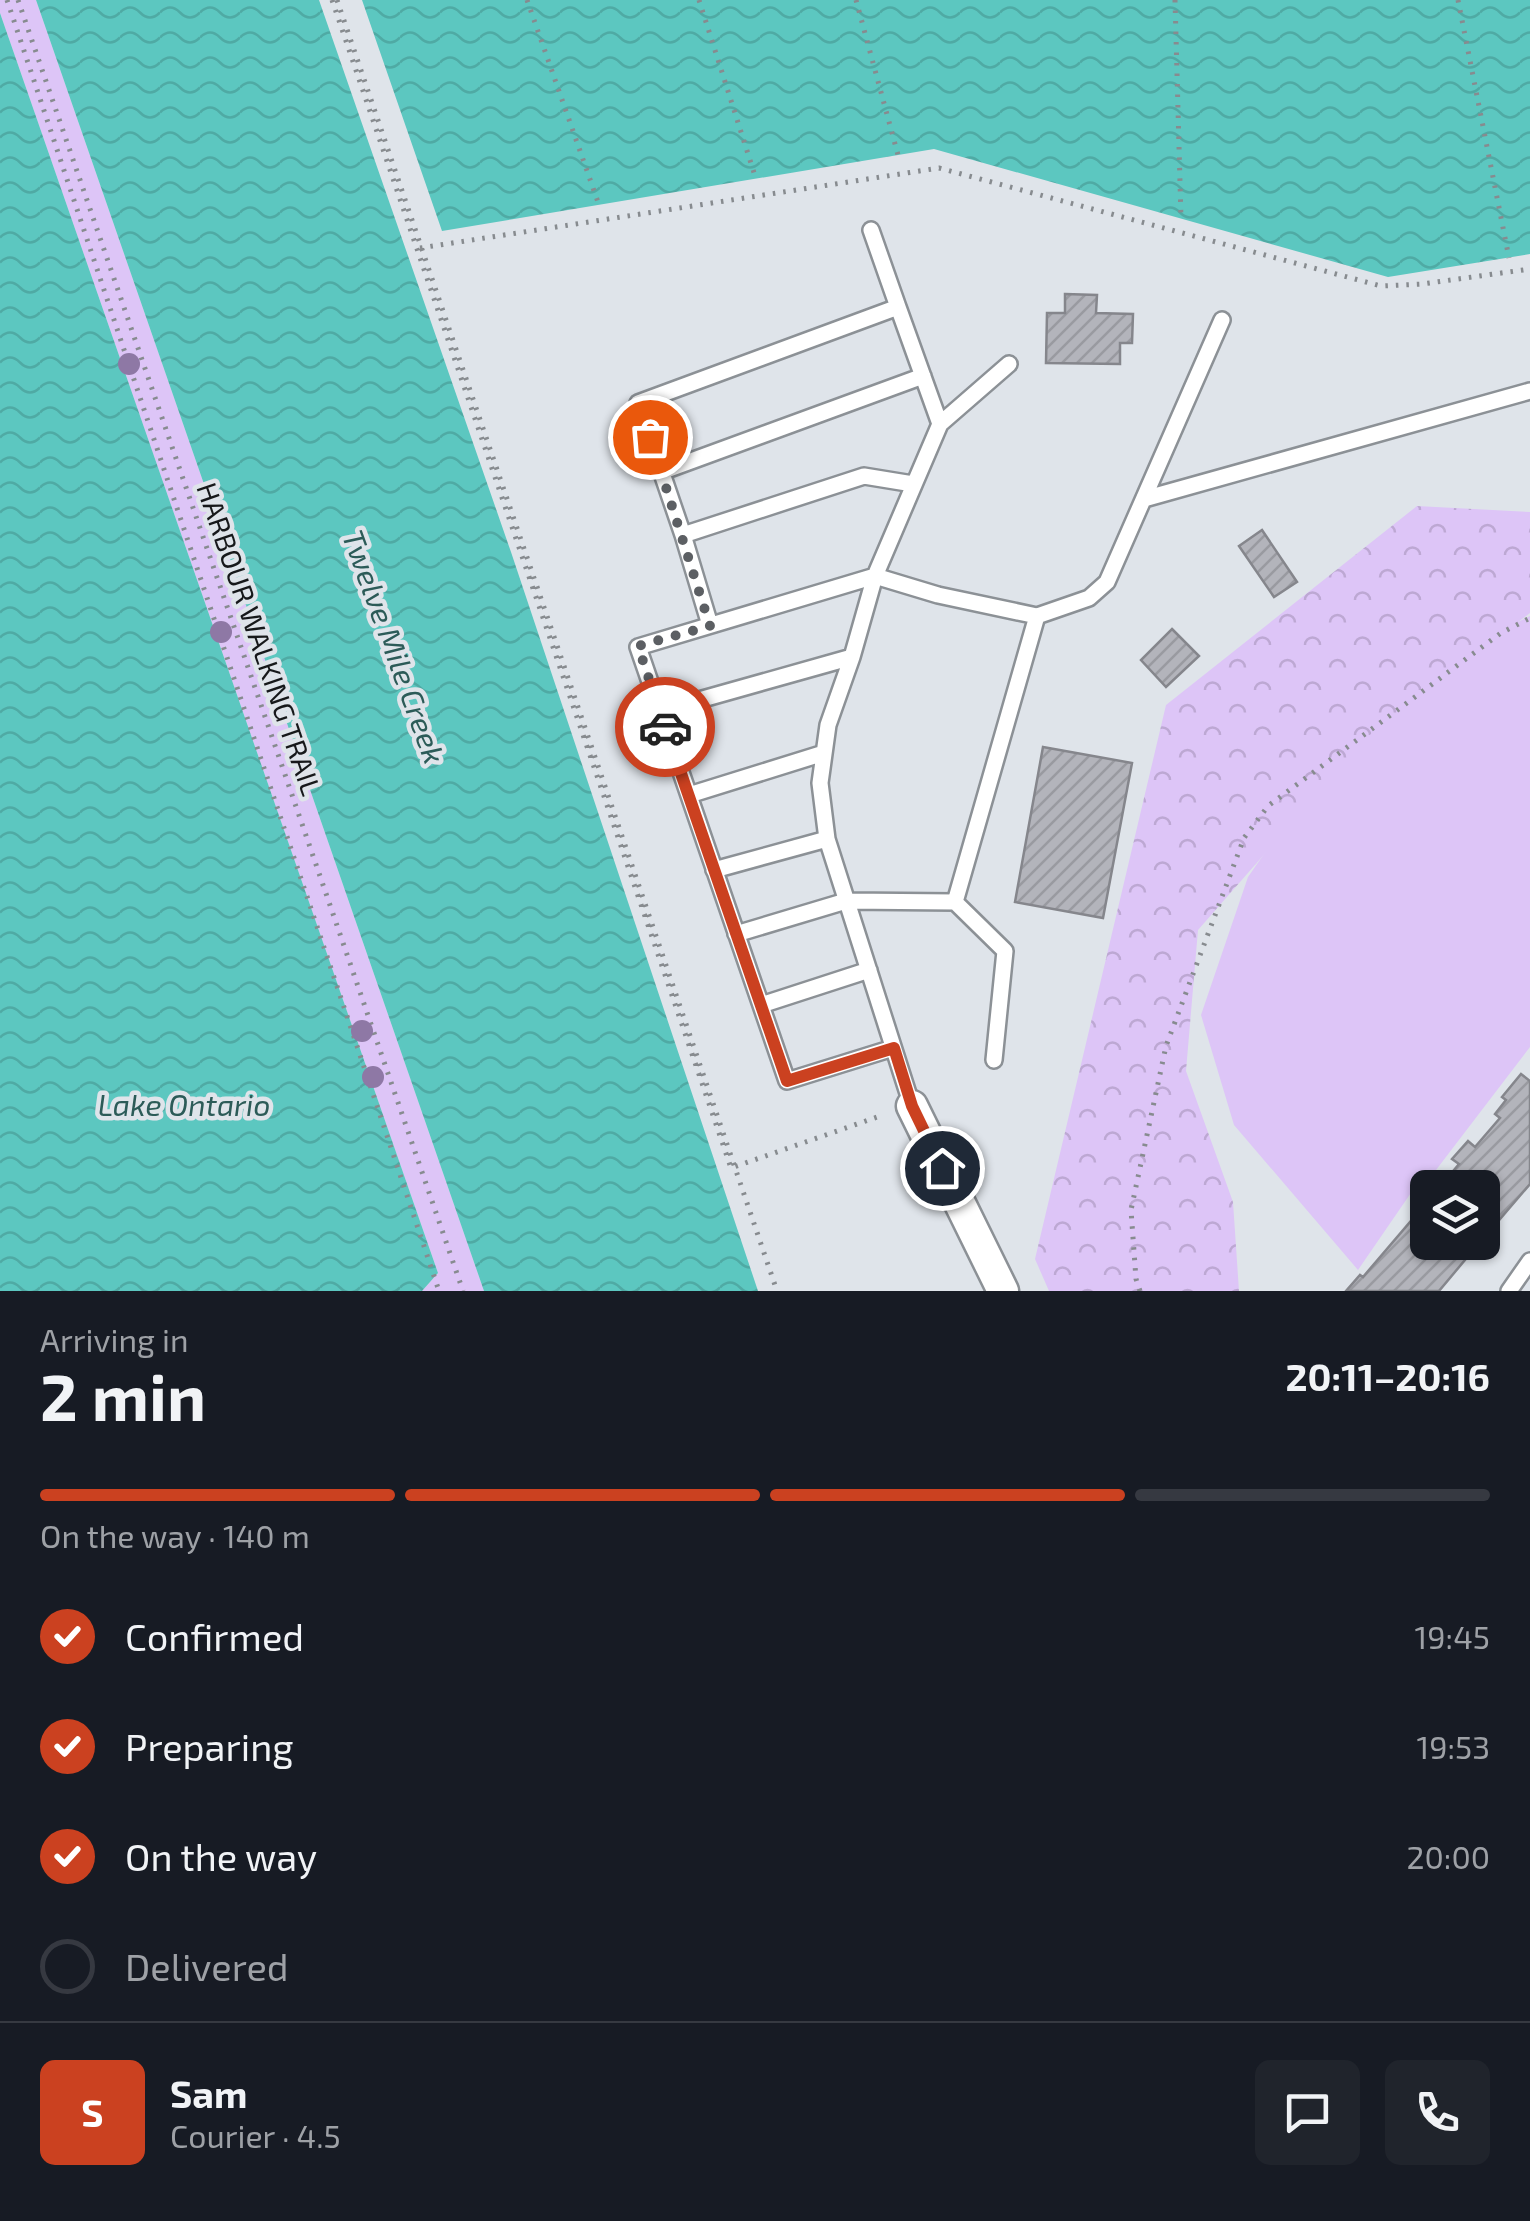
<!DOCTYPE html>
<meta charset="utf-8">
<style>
:root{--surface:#171b24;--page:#20242c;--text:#f1f3f6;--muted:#9ea1a6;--line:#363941;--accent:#cb4120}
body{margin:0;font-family:"Exo 2",sans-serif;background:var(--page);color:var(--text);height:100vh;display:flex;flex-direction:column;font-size:38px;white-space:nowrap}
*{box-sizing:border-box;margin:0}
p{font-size:32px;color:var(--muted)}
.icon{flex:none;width:55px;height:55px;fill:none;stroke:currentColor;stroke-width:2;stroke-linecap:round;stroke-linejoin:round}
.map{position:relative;height:1291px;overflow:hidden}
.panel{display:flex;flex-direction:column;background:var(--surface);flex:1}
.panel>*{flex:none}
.fabs{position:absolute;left:1410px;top:1170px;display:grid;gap:20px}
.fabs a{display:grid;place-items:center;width:90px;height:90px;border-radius:15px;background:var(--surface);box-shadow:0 2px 8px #0004;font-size:50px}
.pin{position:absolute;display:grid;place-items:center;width:85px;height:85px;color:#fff;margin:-42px;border:5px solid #fff;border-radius:50%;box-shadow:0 2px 10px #0007}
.courier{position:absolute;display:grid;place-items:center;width:100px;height:100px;margin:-50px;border:8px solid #cb4120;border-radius:50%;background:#fff;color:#222;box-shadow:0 2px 12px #0007}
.head em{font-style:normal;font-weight:700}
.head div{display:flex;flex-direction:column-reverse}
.head{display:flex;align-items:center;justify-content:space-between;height:170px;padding:0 40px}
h1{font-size:65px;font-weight:700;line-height:75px}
.bar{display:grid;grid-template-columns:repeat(4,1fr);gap:15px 10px;align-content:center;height:120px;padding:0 40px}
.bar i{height:12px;border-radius:8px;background:var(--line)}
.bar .current{background:var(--accent)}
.bar p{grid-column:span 4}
.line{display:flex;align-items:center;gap:25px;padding:0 40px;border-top:2px solid var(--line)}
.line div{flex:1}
.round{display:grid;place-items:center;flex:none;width:105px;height:105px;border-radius:15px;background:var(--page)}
ol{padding:0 40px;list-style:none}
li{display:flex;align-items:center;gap:30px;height:110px}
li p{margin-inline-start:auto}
li .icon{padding:10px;border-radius:50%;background:var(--accent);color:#fff;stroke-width:4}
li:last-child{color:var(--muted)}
li i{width:55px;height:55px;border:5px solid var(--line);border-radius:50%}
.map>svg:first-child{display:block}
</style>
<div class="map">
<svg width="1530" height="1291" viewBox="0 0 1530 1291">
<defs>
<pattern id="forest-crowns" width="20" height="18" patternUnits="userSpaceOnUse" patternTransform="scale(2.5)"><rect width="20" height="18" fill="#ddc5f7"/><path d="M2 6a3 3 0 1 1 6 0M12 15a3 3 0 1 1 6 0" fill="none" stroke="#bda8d3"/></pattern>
<pattern id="water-waves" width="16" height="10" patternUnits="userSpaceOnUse" patternTransform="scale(2.5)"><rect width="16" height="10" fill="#5cc7c0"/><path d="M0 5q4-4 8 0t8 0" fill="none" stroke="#4faaa4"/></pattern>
<pattern id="building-hatch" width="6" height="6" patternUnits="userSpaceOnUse" patternTransform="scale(2.5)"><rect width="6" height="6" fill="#b3b4bb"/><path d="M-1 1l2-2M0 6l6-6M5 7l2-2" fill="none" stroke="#999aa0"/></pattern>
</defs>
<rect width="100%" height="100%" fill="#dfe4ea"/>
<path fill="#ddc5f7" d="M0 0H36L484 1291H422L438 1273 0 13Z
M1530 616V1047L1436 1170 1415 1187 1358 1270 1234 1125 1201 1015 1248 877 1345 738 1500 631Z"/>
<path fill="url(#forest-crowns)" d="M1417 506 1530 512V613L1367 737 1198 930 1186 1071 1233 1202 1239 1291H1049L1035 1259 1166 705Z"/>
<path fill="url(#water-waves)" d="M36 0H319L511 552 758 1291H484Z
M362 0H1530V254L1388 277 934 149 442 231Z
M0 13 438 1273 422 1291H0Z"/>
<path fill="url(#building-hatch)" stroke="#85868c" stroke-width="2.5" d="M1065 294 1097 295 1096 313 1133 314 1132 343H1120V364L1046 363 1047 313H1065Z
M1262 530 1297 582 1274 597 1239 546Z
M1172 629 1199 656 1166 687 1141 660Z
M1043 747 1132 763 1103 918 1015 902Z
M1521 1074 1530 1081V1184L1482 1240V1188H1439L1459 1164 1452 1159 1468 1141 1475 1147 1500 1118 1495 1114 1506 1100 1502 1097Z
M1428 1201V1242H1480L1439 1291H1346L1360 1275 1363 1277Z"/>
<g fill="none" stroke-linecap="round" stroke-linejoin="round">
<defs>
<path id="lane" d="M871 230 898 307 638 403 683 535 864 476 913 484
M898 307 940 424
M661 472 923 376
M1144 499 1530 391
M683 535 710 625
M660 711 852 657
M689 795 824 753
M714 870 827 839
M736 934 846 901 955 902
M761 1005 869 970
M893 1048 787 1081 638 647 875 576 938 595 1037 616 1089 598 1107 582 1222 320
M994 1060 1005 951 955 902 1037 616
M912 1106 827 839 820 783 828 725 852 657 875 576 940 424 1009 364
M1509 1291 1530 1261"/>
<path id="street" d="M912 1106 1003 1291"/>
</defs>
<use href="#lane" stroke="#8c9196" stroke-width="20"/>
<use href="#street" stroke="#8c9196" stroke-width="35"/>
<path stroke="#878b8f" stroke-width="5" stroke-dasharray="2.5 8" stroke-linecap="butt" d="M7 0 439 1291
M18 0 463 1291
M332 0 731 1168 883 1115
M337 0 777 1291
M527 0 599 205
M699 0 756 179
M856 0 898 155
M1175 0 1181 219
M1458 0 1509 258
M420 248 939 168 1381 286 1422 284 1530 269
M1140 1291 1136 1279 1131 1210 1166 1046 1244 838 1268 806 1501 633 1530 618"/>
<use href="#lane" stroke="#fff" stroke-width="15"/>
<use href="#street" stroke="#fff" stroke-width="30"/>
</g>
<g fill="#8e78a5">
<circle cx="129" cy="364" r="11"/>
<circle cx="221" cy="632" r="11"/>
<circle cx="362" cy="1031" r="11"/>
<circle cx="373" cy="1077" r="11"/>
</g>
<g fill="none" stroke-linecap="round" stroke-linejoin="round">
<path stroke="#5c5f63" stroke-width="10" stroke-dasharray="0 18" d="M650 437 710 626 638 646 665 727"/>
<path stroke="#cb4120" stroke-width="12" d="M665 727 787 1081 894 1048 912 1106 942 1168"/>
</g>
<g text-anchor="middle" stroke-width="9" stroke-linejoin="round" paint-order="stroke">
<g font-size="28" fill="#16181a" stroke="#dfe4ea">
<text transform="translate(259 639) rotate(71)" y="10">HARBOUR WALKING TRAIL</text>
</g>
<g font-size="30" font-style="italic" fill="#2c5b58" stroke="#dfe4ea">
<text transform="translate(393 647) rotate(70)" y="10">Twelve Mile Creek</text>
<text x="184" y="1116">Lake Ontario</text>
</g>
</g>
</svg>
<div class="fabs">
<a><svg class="icon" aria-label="layers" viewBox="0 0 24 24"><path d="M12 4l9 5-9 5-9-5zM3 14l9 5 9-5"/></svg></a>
</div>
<div class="pin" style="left:650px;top:437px;background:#ea580c"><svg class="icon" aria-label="bag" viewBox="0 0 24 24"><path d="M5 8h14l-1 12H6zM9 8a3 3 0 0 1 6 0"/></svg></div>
<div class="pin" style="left:942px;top:1168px;background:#1f2937"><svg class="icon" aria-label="home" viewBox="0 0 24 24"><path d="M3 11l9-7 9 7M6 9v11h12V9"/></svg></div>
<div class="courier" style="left:665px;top:727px"><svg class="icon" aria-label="car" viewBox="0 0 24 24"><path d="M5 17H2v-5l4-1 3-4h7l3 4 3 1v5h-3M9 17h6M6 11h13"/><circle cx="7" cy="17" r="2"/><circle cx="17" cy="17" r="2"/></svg></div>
</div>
<section class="panel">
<div class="head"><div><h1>2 min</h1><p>Arriving in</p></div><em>20:11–20:16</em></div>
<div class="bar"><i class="current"></i><i class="current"></i><i class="current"></i><i></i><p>On the way · 140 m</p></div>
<ol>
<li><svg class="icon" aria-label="check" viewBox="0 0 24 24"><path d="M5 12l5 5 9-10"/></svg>Confirmed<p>19:45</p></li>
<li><svg class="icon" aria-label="check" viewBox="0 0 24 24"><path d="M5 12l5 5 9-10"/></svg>Preparing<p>19:53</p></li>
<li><svg class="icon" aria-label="check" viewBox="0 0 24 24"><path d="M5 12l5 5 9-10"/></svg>On the way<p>20:00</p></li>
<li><i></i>Delivered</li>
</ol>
<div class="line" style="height:180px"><b class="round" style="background:var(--accent);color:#fff">S</b><div><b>Sam</b><p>Courier · 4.5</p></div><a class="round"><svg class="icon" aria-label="chat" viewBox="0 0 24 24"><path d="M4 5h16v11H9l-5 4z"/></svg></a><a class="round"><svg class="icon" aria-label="phone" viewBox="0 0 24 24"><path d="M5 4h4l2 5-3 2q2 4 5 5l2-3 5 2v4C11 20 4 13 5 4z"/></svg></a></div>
</section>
